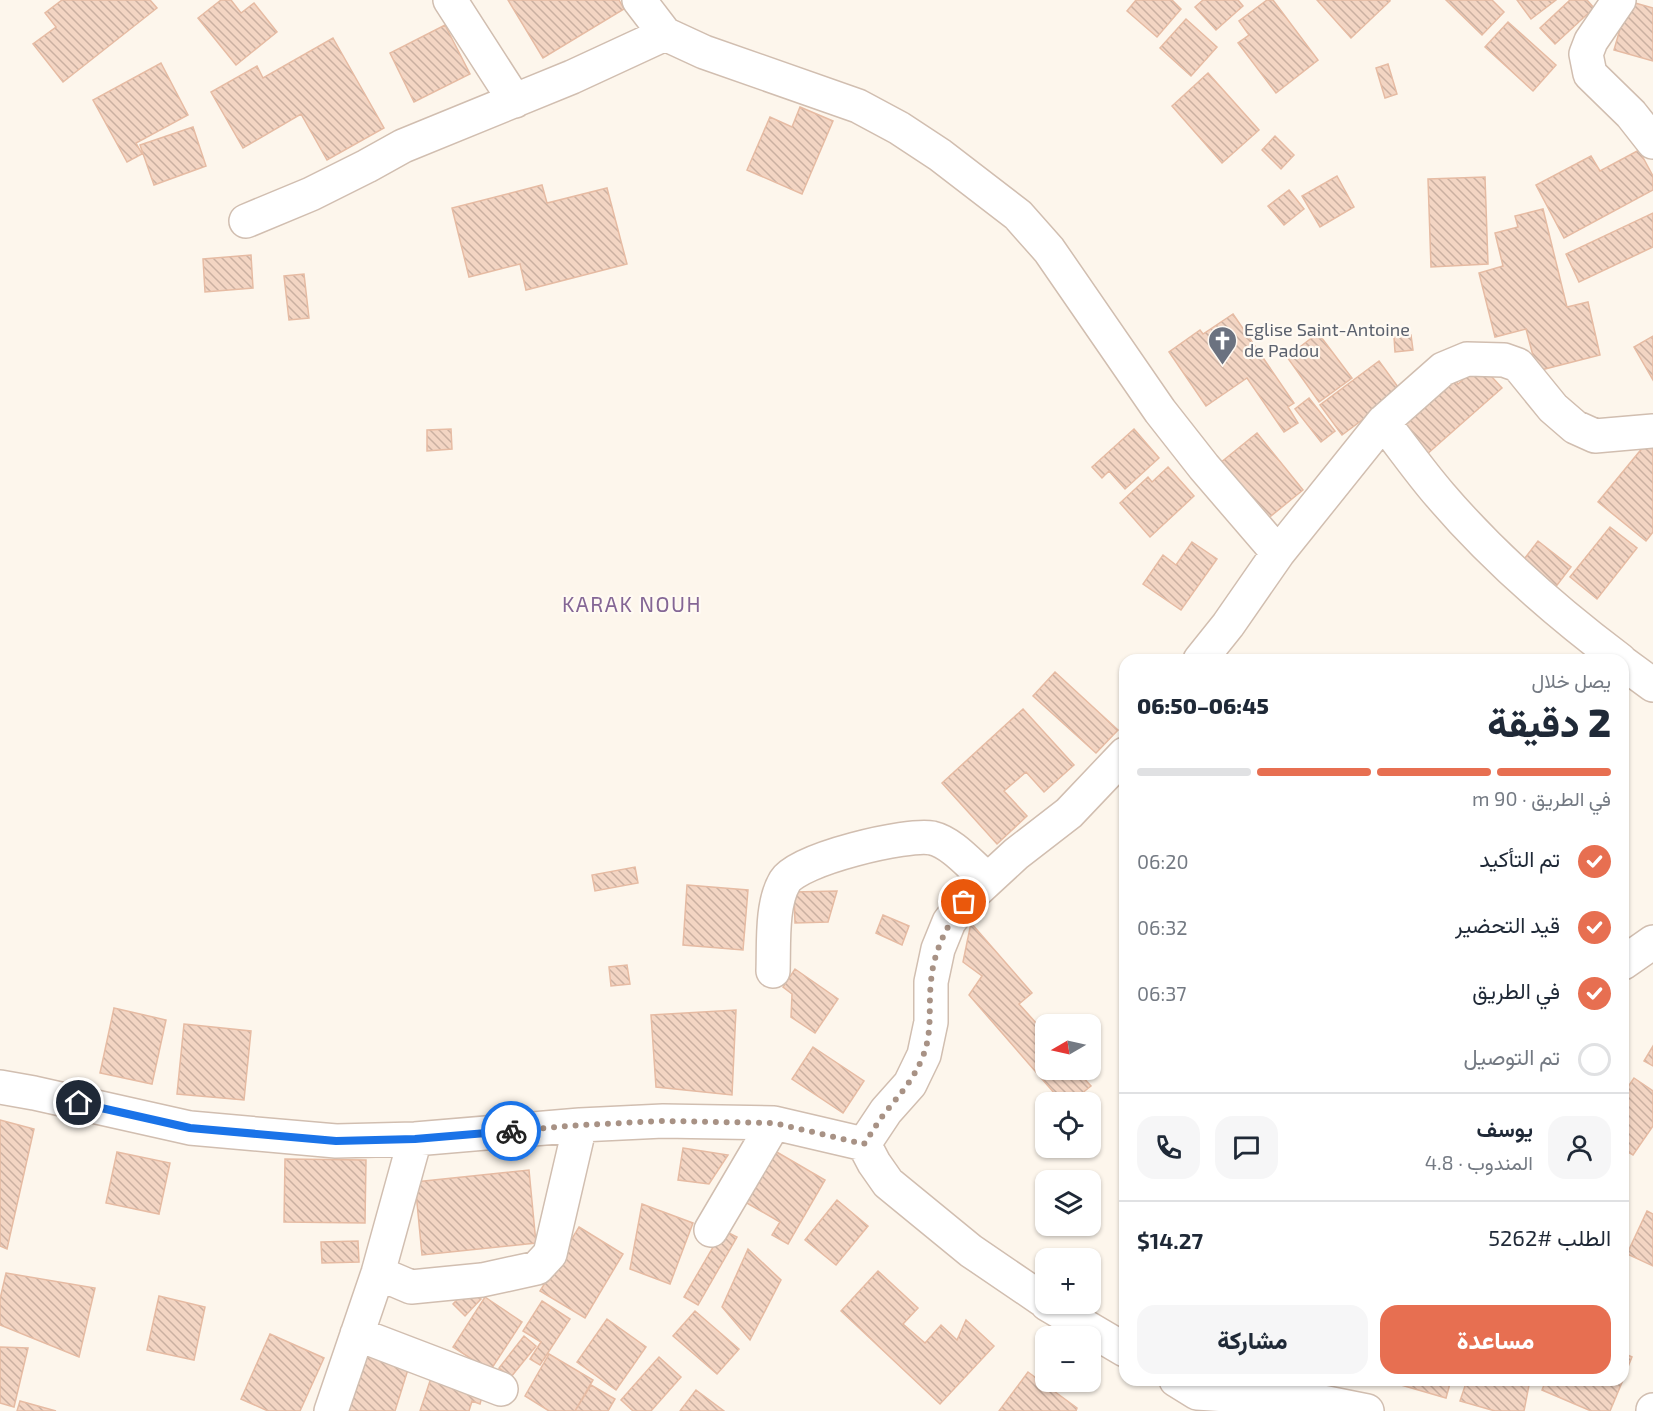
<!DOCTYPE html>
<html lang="ar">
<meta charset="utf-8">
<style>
:root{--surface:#fff;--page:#f6f6f7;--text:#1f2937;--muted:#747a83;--line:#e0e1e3;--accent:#e76f51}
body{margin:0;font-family:"Exo 2",Vazirmatn,sans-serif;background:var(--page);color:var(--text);direction:rtl;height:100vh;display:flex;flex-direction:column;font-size:22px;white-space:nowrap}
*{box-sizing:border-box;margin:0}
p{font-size:20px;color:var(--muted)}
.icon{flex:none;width:33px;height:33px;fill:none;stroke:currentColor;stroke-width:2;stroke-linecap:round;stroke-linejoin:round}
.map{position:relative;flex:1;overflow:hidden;direction:ltr}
.side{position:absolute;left:1119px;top:654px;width:510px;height:732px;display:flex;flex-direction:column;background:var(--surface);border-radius:18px;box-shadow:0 2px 4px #0004;direction:rtl}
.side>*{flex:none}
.needle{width:39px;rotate:261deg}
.fabs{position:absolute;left:1035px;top:1014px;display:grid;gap:12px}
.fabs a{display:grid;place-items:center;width:66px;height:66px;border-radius:12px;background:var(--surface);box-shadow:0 2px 4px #0004;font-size:30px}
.pin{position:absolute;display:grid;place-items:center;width:51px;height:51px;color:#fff;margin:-26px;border:3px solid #fff;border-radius:50%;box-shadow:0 2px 6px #0007}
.courier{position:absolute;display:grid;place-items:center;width:60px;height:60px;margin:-30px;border:4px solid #1a73e8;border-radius:50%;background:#fff;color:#222;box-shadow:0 2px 8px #0007}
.summary em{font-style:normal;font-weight:800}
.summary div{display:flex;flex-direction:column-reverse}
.summary{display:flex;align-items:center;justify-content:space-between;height:102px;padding:0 18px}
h1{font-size:39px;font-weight:800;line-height:45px}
.bar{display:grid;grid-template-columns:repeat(4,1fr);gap:9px 6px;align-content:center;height:72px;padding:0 18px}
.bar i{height:8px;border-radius:4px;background:var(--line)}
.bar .selected{background:var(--accent)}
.bar p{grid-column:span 4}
.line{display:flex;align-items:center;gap:15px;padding:0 18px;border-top:2px solid var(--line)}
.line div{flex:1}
.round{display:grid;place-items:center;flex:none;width:63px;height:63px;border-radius:18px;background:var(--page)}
ol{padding:0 18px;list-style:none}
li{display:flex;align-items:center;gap:18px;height:66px}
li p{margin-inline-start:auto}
li .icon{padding:6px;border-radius:50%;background:var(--accent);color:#fff;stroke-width:4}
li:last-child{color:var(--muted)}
li i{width:33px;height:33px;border:3px solid var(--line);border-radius:50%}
.action{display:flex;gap:12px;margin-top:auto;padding:12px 18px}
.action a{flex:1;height:69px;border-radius:18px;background:var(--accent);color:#fff;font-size:24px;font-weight:800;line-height:69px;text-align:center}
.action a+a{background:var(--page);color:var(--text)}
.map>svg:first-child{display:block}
</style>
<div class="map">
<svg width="1653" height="1411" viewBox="0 0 1653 1411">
<defs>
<pattern id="building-back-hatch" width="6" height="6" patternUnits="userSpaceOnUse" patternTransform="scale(1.5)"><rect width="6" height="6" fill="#f3d5c3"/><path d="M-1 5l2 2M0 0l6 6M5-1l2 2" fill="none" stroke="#cab0a1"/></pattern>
</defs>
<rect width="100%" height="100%" fill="#fdf6ec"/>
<path fill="url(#building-back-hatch)" stroke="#e6bba3" stroke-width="1.5" d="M62 0H150L157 8 63 82 33 44 56 27 45 13Z
M221 0H231L241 13 254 3 277 32 236 65 198 18Z
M508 0H619L624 9 543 58Z
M1136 0H1172L1181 9 1157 37 1127 11Z
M1203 0H1238L1243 6 1216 30 1195 7Z
M1267 0H1273L1318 60 1276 93 1238 43 1249 35 1239 21Z
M1317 0H1390V1L1351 38Z
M1446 0H1492L1504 12 1482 35Z
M1517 0H1556L1531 19Z
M1570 0H1587L1594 8 1555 44 1540 28Z
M1628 1 1653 8V61L1614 50Z
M1186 19 1217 47 1191 76 1160 48Z
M1508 22 1556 65 1533 91 1485 47Z
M445 25 470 74 414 102 390 53Z
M333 38 384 128 327 160 301 114 243 148 211 92 257 66 263 78Z
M161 63 188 115 136 143 142 154 127 162 93 100Z
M1388 64 1397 94 1385 98 1376 68Z
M1208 73 1259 130 1222 163 1172 106Z
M800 107 833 121 802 194 747 170 770 117 792 127Z
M193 127 206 166 154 185 140 145Z
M1275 136 1294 155 1281 169 1262 150Z
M1639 150 1653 176V190L1564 238 1536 185 1591 156 1600 171Z
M1337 176 1354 207 1320 227 1302 196Z
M1485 177 1488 264 1431 267 1428 179Z
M542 185 547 203 607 188 627 264 526 290 520 264 469 277 452 208Z
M1289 190 1304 209 1284 225 1268 206Z
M1543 209 1567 307 1588 302 1600 355 1537 371 1526 329 1495 337 1479 273 1503 266 1495 233 1518 227 1515 216Z
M1653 213V247L1579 282 1566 254Z
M251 255 253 288 205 292 203 259Z
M304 274 309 318 289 320 284 276Z
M1233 314 1294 403 1288 407 1298 423 1284 432 1247 378 1206 406 1169 352 1200 330 1203 334Z
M1318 333 1352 378 1319 402 1287 357Z
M1411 335 1413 350 1395 352 1394 337Z
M1653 336V380L1634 347Z
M1379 361 1401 391 1342 435 1320 405Z
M1480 364 1502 388 1426 455 1398 423 1452 376 1458 384Z
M1309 398 1335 431 1321 442 1295 409Z
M451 429 452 449 427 451V430Z
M1134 429 1159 458 1125 489 1109 471 1102 478 1092 467Z
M1257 433 1303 490 1266 520 1220 463Z
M1653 435V532L1646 541 1598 502Z
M1168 467 1194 496 1150 537 1120 503 1148 477 1152 482Z
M1610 527 1637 548 1597 599 1570 577Z
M1538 541 1571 567 1551 593 1518 567Z
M1192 542 1217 559 1181 610 1143 584 1163 555 1176 565Z
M1055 672 1118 730 1096 753 1033 696Z
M1023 709 1074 765 1044 792 1026 772 1004 791 1027 816 997 844 942 783Z
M635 867 638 883 595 891 592 875Z
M687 885 748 890 743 950 683 945Z
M837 891 828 922 795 923 794 892Z
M883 915 909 926 902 945 876 933Z
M971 923 1032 993 1019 1004 1046 1034V1070H1076L1091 1086 1071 1102H1062L969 995 982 976 963 962Z
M627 965 630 984 611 986 609 967Z
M795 969 838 999 815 1033 791 1017 792 994 783 987Z
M114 1008 166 1020 152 1084 100 1073Z
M736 1010 732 1095 656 1087 651 1015Z
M184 1024 251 1031 244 1100 177 1094Z
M1653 1046V1066L1644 1061Z
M813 1047 864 1081 843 1113 792 1079Z
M1634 1078 1653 1091V1126L1633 1155 1623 1149V1094Z
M0 1120 34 1129 7 1249 0 1246Z
M683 1148 728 1155 709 1184 678 1180Z
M775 1151 825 1180 788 1244 772 1235 780 1222 745 1202Z
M117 1152 170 1163 159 1214 106 1203Z
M285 1159 366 1160 365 1223 284 1222Z
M529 1170 536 1243 422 1255 415 1182Z
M837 1200 868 1226 836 1265 805 1240Z
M642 1204 693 1223 670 1284 630 1269Z
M1647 1211 1653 1214V1266L1627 1254Z
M579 1227 623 1254 585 1318 540 1291Z
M723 1230 737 1237 698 1305 684 1297Z
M358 1241 359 1262 322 1263 321 1242Z
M748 1249 781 1280 750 1340 722 1307Z
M878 1271 918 1308 903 1324 925 1343 941 1325 957 1340 966 1320 994 1346 940 1404 841 1311Z
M6 1273 95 1288 79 1357 0 1325V1299Z
M469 1287 481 1299 465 1316 453 1304Z
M159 1296 205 1307 194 1360 147 1350Z
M485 1297 522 1322 490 1371 453 1347Z
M542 1301 570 1319 540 1365 530 1359 541 1342 523 1331Z
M695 1311 739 1349 717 1374 673 1336Z
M607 1319 646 1347 616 1390 577 1362Z
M270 1334 324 1358 300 1411H268L241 1399Z
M524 1336 536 1346 511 1377 499 1368Z
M0 1347 28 1348 14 1407 0 1403Z
M365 1348 410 1363 395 1411H345Z
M1623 1353 1632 1357 1623 1379Z
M549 1354 593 1380 575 1411H549L525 1396Z
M659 1357 681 1377 651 1411H633L621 1400Z
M434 1369 485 1386 480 1404 472 1401 469 1411H420Z
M1028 1372 1077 1408 1076 1411H999Z
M1395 1380H1451L1446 1398 1394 1383Z
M1467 1380H1530L1524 1411H1495L1460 1401Z
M1546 1380H1623L1610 1411H1591L1542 1390Z
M591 1385 615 1399 608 1411H575Z
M696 1390 724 1411H680Z
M20 1401 56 1411H17Z"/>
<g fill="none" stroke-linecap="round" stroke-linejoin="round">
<defs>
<path id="minor" d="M450 0 515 101
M639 0 665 34 704 52 858 106 899 128 940 155 1018 215 1049 250 1160 411 1204 467 1278 553
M1619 0 1591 41 1586 54 1590 74 1631 114 1653 142
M246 221 311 194 367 166 403 146 572 77 665 34
M1383 422 1443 369 1467 359 1504 360 1518 365 1553 408 1575 427 1595 436 1653 431
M1200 660 1228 625 1278 553 1383 422C1402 446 1420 472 1440 495 1493 557 1555 611 1620 660
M1623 663 1653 685
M1623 963 1653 942
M773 971C774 945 771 904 785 881 798 859 908 833 932 838 953 843 971 866 987 879
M0 1087 34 1093 190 1128 336 1141 415 1139 580 1125 663 1121 774 1123 864 1144 874 1163 888 1183 971 1251 1046 1302
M864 1144 886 1111 910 1084 924 1055 931 1022V982L938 949 949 922 964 902 1016 854 1069 813 1125 754
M711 1230 774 1123
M378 1273 411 1287 482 1280 537 1268 550 1254 580 1125
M1047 1304 1125 1350
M357 1334 501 1389
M1176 1380 1197 1393 1317 1401 1367 1411
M331 1411 378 1273 415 1139
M1653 1411V1410"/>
</defs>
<use href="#minor" stroke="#d1beb0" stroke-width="36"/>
<use href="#minor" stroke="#fff" stroke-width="33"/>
</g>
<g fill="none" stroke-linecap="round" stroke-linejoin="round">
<path stroke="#a89285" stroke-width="6" stroke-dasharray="0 10.8" d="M511 1131 580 1125 663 1121 774 1123 864 1144C872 1132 879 1120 888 1109 902 1092 915 1077 923 1056 933 1031 928 1007 931 982 933 952 947 925 964 902"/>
<path stroke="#1a73e8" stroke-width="8" d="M79 1103 190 1128 336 1141 415 1139 511 1131"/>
</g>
<defs>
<symbol id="church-pin" viewBox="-11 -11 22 30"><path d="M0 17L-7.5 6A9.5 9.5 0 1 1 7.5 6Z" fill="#6b7280" stroke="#fffaf3"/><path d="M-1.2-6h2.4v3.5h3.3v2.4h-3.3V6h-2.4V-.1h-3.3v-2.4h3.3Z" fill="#fff"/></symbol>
</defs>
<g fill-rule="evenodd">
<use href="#church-pin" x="1206" y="324" width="33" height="45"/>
</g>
<g text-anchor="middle" stroke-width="4.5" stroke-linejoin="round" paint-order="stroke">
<g font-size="18" fill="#5b616d" stroke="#fffaf3" text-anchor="start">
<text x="1244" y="336">Eglise Saint-Antoine<tspan x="1244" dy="21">de Padou</tspan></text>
</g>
<g font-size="21" letter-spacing="1.5" fill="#846695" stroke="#fffaf3">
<text x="632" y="612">KARAK NOUH</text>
</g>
</g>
</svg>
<div class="fabs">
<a><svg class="needle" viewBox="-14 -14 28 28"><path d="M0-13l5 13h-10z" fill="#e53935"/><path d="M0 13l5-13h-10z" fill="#747a83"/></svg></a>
<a><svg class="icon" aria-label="locate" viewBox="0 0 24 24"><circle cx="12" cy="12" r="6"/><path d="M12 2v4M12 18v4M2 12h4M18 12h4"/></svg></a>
<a><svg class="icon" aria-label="layers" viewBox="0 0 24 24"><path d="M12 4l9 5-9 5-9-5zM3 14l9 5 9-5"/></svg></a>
<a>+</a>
<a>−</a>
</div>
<div class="pin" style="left:964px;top:902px;background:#ea580c"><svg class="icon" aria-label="bag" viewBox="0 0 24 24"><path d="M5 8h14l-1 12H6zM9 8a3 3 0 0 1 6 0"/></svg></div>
<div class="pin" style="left:79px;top:1103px;background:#1f2937"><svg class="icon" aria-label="home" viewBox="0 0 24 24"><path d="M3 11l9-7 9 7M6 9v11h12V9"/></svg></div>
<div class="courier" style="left:511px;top:1131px"><svg class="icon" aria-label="bike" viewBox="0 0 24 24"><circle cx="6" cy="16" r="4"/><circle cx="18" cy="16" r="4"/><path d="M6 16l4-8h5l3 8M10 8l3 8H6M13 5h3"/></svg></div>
<section class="side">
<div class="summary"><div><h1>2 دقيقة</h1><p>يصل خلال</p></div><em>06:45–06:50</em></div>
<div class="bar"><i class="selected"></i><i class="selected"></i><i class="selected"></i><i></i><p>في الطريق · 90 m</p></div>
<ol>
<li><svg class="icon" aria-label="check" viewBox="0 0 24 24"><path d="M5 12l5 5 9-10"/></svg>تم التأكيد<p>06:20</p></li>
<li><svg class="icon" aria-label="check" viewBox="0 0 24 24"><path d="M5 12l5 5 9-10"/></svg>قيد التحضير<p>06:32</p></li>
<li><svg class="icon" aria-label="check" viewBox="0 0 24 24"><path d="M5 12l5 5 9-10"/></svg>في الطريق<p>06:37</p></li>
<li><i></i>تم التوصيل</li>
</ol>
<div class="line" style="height:108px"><a class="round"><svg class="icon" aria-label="person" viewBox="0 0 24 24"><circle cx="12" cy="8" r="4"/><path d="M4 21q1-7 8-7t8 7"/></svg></a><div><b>يوسف</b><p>المندوب · 4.8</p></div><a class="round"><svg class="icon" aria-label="chat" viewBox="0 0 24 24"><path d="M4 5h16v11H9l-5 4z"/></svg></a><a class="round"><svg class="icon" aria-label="phone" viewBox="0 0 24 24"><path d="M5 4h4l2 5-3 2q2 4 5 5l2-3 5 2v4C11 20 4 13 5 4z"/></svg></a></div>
<div class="line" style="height:78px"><div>الطلب #5262</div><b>$14.27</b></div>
<div class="action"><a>مساعدة</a><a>مشاركة</a></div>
</section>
</div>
